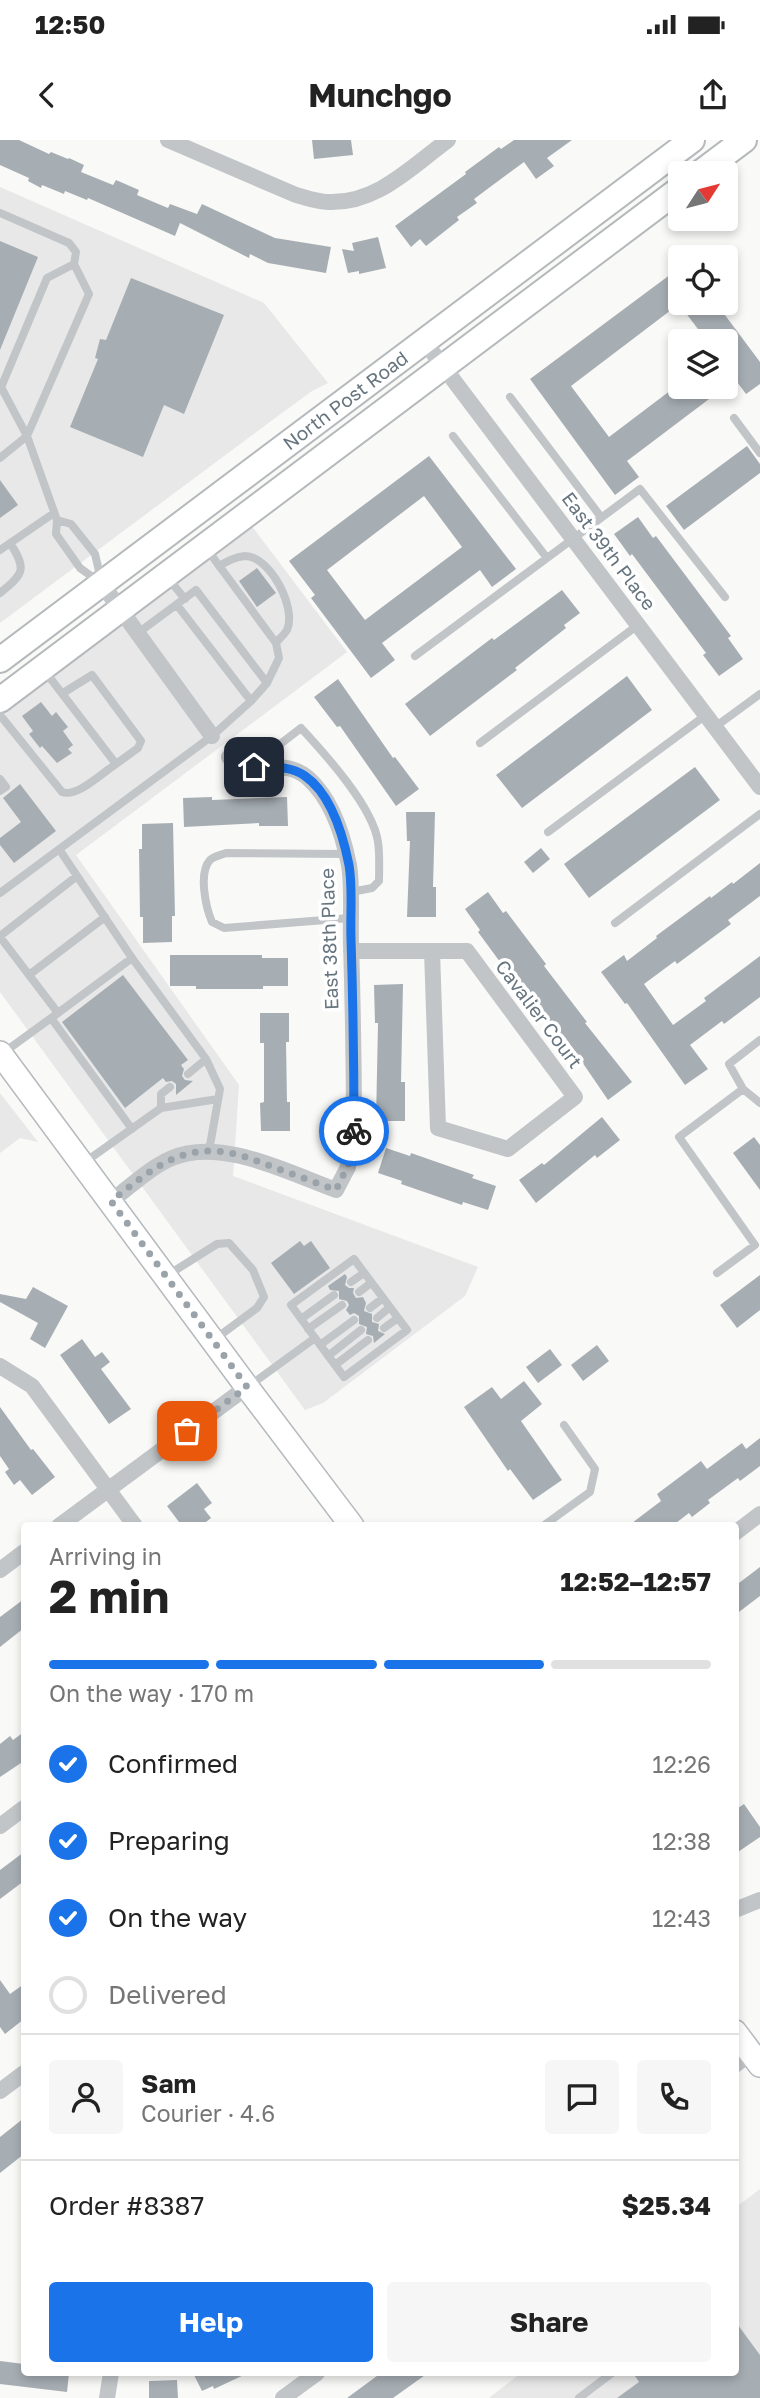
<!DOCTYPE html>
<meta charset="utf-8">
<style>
:root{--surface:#fff;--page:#f6f6f6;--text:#222;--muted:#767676;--line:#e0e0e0;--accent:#1a73e8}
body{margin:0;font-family:"Golos Text",sans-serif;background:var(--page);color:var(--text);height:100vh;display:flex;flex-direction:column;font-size:26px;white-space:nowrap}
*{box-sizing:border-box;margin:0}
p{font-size:23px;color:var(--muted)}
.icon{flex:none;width:38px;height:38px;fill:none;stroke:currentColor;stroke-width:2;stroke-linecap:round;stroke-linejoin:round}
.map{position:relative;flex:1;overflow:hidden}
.drawer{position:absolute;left:21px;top:1382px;width:718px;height:854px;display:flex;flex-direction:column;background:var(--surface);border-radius:7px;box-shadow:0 4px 10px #0003}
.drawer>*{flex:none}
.needle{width:46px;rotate:54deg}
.buttons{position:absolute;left:668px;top:21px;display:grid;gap:14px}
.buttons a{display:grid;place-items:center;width:70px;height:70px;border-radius:7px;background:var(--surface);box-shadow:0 4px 10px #0003;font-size:35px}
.pin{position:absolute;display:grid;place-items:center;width:60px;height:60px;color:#fff;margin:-30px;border-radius:14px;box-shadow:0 4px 10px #0006}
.courier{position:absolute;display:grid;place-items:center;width:70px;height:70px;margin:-35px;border:5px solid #1a73e8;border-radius:50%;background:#fff;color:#222;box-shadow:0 2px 9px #0007}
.headline em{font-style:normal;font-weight:700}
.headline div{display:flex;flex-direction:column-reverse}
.headline{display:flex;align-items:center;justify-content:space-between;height:119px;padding:0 28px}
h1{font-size:46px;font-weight:700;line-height:52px}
.bar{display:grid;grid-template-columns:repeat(4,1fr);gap:10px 7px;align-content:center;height:84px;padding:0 28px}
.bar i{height:9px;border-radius:5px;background:var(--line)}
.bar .selected{background:var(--accent)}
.bar p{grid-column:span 4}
.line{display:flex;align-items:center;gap:18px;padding:0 28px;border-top:2px solid var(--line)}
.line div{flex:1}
.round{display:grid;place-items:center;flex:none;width:74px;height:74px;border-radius:7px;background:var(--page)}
ol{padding:0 28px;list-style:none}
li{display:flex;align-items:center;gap:21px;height:77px}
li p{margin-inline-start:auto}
li .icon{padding:7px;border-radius:50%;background:var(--accent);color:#fff;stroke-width:4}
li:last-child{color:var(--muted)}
li i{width:38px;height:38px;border:4px solid var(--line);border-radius:50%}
.action{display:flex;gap:14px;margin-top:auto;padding:14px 28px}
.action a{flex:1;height:80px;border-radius:7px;background:var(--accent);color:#fff;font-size:28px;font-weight:700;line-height:80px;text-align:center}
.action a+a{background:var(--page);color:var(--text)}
.status{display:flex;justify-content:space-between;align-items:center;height:49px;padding:0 35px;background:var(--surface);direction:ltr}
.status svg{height:19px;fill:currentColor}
header{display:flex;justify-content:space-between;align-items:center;height:91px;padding:0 28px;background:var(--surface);font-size:32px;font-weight:700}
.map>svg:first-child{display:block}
</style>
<div class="status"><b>12:50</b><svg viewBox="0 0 49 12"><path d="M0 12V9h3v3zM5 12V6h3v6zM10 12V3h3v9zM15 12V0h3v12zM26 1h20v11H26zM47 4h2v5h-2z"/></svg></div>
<header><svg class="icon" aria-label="back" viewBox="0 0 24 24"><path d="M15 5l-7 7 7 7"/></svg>Munchgo<svg class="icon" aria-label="share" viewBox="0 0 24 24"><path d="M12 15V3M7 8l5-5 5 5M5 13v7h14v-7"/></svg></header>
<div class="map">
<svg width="760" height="2258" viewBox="0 0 760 2258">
<rect width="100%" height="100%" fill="#f9f9f7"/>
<path fill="#e7e8e7" d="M0 47 264 163 328 243 312 251 267 284 0 483Z
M251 385 347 512 76 715 239 945 233 1036 478 1127 465 1156 323 1263 305 1270 0 852V572Z
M0 953 38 1002 20 998 0 1013Z
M760 2049V2258H489L521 2233H735V2068Z"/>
<path fill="#a7aeb3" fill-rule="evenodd" d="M0 0H19L49 14 51 12 68 19 69 18 84 25 81 32 113 45 116 40 139 50 137 55 168 68 170 64 197 74 202 64 275 98 331 107 326 133 268 123 250 114 249 118 180 83 175 96 88 58 87 60 65 51 64 54 42 45 41 48 28 41 29 38 0 25Z
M312 0H351L353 15 314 19Z
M514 0H572L547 18 554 26 536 39 524 22 474 59 477 63 457 77 459 80 426 106 420 99 411 107 395 86 466 34 465 32 499 7 501 9Z
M378 97 386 128 359 134V131L348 133 342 109 354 111 352 103Z
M0 101 38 117 0 210Z
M671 134 681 146V163H716L760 222V244L746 254 726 227V201H707L679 164 571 246 609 297 675 247H725L627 321 639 337 615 355 530 239Z
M131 138 224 175 184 274 164 265 143 317 70 287 98 219 95 218 100 199 106 200Z
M747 306 760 324V333L684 390 666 366Z
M429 316 516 429 492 447 480 430 382 503 395 520 371 538 311 458 315 455 289 421ZM424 356 462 407 365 480 327 430Z
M0 340 18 365 0 378Z
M638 377 653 398 656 396 731 496 728 498 743 519 719 536 703 515 706 513 632 414 630 416 614 394Z
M257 428 276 453 257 467 239 441Z
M562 450 580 473 564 485 566 488 515 528 517 530 430 596 405 564 492 498 494 500Z
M627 536 652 570 522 668 496 635Z
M338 539 393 618 395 617 419 649 396 666 340 586 337 587 314 557Z
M41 562 52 576 56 572 68 587 63 591 73 605 68 609 72 613 57 623 42 606 40 608 29 594 33 591 22 576Z
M695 627 720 660 589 758 564 724Z
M20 644 56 691 14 723 0 705V698L21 682 3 658Z
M212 657V660L287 657 288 686H259V683L184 687 183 658Z
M406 672H435L433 747H436V777H407L410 701H407Z
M173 683 175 776H172V802L143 803V777H140L139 709H142V684Z
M541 708 550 719 533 733 524 722Z
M760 723V756L728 780 731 784 677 824 675 821 644 844 673 885 706 861 704 858 760 816V857L724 884 722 881 690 905 708 929 685 945 627 863 625 864 601 832 624 815 627 821 657 798 656 796 710 756 711 758 732 742 733 744Z
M488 752 503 773 506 771 546 824 544 826 587 882 585 883 632 942 608 960 565 897 563 899 520 843 517 845 478 792 480 790 465 769Z
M170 815H262V818H288V846H263V849H196V846H170Z
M123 835 188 920 181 925 184 929 182 936 185 940 193 941 176 955V944L172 941 166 942 163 938 125 968 62 882Z
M403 844 401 942H405V981H376L378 883H375L374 845Z
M260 873H289V902H286L287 962H290V991H261L260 963 264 962V903H260Z
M602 977 620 1000 597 1018 595 1015 536 1063 519 1040 542 1023 544 1025Z
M754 997 760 1005V1050L733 1013Z
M386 1008 410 1016 411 1013 474 1035 472 1038 496 1046 488 1070 463 1062 462 1065 401 1044 402 1041 378 1033Z
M300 1101 304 1106 311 1101 330 1128 294 1154 271 1123Z
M345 1134 347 1137 345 1145 349 1148H354L353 1153 356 1158 363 1157 366 1163 364 1171 372 1174V1182L379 1184 378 1191 385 1194 374 1203 373 1196 366 1194 367 1187 359 1184V1176L354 1173 350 1175 346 1170 349 1165 347 1161 339 1159V1151L330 1150 328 1146Z
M760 1135V1170L737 1188 720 1165Z
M33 1147 68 1166 45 1208 30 1199 38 1183 0 1162V1154L26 1159Z
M82 1199 95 1217 102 1212 110 1222 101 1229 131 1269 109 1284 60 1215Z
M597 1205 609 1221 583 1241 571 1225Z
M550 1209 562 1225 538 1243 526 1227Z
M524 1241 542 1264 521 1281 562 1340 533 1360 510 1329 508 1331 464 1267 492 1247 501 1259Z
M0 1267 31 1310 33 1309 55 1337 32 1355 20 1340 14 1345 5 1332 9 1329 0 1316Z
M760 1298V1326L740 1341 738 1338 708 1360 710 1363 692 1377 689 1373 672 1386H628L661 1361 657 1354 701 1321 707 1329 742 1303 746 1309Z
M197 1343 212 1363 204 1369 211 1378 201 1386H182L167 1366Z
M760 1427V1456L735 1475V1446Z
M24 1459V1488L0 1507V1477Z
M24 1592V1621L0 1637V1604L10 1596 13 1600Z
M744 1664 760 1687V1697L735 1714V1670Z
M24 1712V1741L0 1759V1730Z
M0 1840 10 1854 24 1844V1879L5 1894 0 1887Z
M24 1978V2014L0 2033V1997Z
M735 2181 760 2215V2258H617L639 2242 633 2233H735Z
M0 2221 24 2224V2233H69L67 2252 0 2244Z
M193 2233H248L214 2249 213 2246 202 2251Z
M381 2233H428L393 2258H347Z
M177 2240 178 2258H149V2241Z"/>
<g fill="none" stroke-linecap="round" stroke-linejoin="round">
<defs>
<path id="secondary" d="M0 913 247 1247 352 1386
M735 1892 760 1925"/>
<g id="primary">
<path d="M700 33 744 0"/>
<path id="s1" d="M0 520 692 0"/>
<path d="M0 560 681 48"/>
</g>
</defs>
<use href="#secondary" stroke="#b4b9bd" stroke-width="26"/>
<use href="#primary" stroke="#b5b9bc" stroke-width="28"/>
<path stroke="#c1c5c8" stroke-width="8" d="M0 73 69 103 76 112 74 124
M0 245 27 296 57 380
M510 257 601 377
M734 278 760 313
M453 296 547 418
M0 318 27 296 89 154 74 124 47 138 2 245
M57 380 71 384 95 414 102 444 80 428 56 394Z
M0 410 54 373
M219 426C228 421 235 417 245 416 270 416 297 468 287 490 284 495 279 499 276 503
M167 437 185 459
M0 453C24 434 27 429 10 403
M177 465 251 561
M138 493 196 450 267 543
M415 516 640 349 725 457
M63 553 92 535 141 601 138 608 116 624
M0 575 62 652C77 658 103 632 116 624L44 530
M715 587 760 554
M480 603 638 485
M273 627 279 605 301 588C326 615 373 667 378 702 380 715 379 729 379 741L372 748 351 752
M0 639 6 647 0 651
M548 692 706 575
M59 709 132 818 206 919 220 949 209 1011
M346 714 226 713C221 715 214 716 210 720 198 733 206 768 212 782L224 788 350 778
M0 753 212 596 251 561 267 543 279 518 276 503 206 408
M615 783 760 674
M0 796 77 736
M0 797 58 873 3 913
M29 835 105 777
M58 873 132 818
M51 878 132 989
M188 934 206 919
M743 949 729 924 760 900
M161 968V954L170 947
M85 1022 161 968 218 959
M717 1133 755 1105 679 997 743 949 760 963
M168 1135 217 1104 229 1103 253 1130 264 1157 257 1168 215 1199
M351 1142 364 1133
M359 1152 371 1143
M370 1168 383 1158
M377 1178 390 1167
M301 1179 334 1155
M384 1188 398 1178
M308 1189 342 1165
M320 1205 354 1180
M328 1216 361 1190
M335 1225 368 1200
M249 1246 315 1198 291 1165 354 1119 407 1190 344 1237 315 1198
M543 1386 590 1352 595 1329 564 1285
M579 2258 612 2233"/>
<path stroke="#c1c5c8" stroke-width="16" d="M168 0 296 55C307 58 317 62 328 62 377 64 411 27 448 0
M424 201 760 647
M102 444 212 596
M351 811H432
M432 811H467L575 957 508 1009 438 988Z
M111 1061C130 1047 149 1028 172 1018 221 997 289 1033 336 1050L348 1027 354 996C354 932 353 868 351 804 350 779 353 750 349 725 343 695 332 660 309 639 285 617 257 635 229 617
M0 1226 32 1246 135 1386
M59 1386 247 1247
M735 1393 760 1374
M0 1430 24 1412
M0 1686 24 1668
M735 1770 760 1760
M735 1925 751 1913
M0 1951 24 1933
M107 2258 111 2233
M283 2258 317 2233"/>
<use href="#secondary" stroke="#fff" stroke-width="23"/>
<use href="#primary" stroke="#fff" stroke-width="24"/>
</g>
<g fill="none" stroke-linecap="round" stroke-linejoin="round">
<path stroke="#9aa3a9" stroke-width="7" stroke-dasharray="0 12.6" d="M187 1291 247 1247 111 1061C154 1028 184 999 243 1016L336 1050 350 1021 354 991"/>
<path stroke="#1a73e8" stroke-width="9" d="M254 627C272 629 288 624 305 636 331 654 343 695 349 725 353 748 350 775 351 799 353 863 354 927 354 991"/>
</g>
<g text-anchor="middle" stroke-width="7" stroke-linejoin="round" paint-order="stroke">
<g font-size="19" fill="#67757f" stroke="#fff">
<text dy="7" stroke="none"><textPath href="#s1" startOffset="432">North Post Road</textPath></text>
<text transform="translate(609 411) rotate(53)" y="7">East 39th Place</text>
<text transform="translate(329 799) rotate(-92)" y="7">East 38th Place</text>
<text transform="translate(539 874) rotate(53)" y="7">Cavalier Court</text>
</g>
</g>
</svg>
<div class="buttons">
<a><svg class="needle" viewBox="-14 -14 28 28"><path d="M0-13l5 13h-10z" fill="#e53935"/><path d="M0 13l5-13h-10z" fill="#767676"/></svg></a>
<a><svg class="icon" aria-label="locate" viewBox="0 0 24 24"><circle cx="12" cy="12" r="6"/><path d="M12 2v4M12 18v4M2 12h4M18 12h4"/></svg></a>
<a><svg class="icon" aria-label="layers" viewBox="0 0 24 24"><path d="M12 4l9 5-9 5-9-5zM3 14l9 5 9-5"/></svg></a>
</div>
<div class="pin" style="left:187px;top:1291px;background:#ea580c"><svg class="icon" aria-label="bag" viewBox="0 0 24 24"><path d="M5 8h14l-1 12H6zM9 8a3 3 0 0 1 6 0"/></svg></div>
<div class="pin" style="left:254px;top:627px;background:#1f2937"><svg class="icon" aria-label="home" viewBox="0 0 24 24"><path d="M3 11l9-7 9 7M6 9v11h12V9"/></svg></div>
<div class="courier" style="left:354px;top:991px"><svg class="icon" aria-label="bike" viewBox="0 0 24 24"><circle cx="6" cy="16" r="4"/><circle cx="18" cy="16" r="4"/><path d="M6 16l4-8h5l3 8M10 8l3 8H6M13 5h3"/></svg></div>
<section class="drawer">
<div class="headline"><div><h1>2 min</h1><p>Arriving in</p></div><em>12:52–12:57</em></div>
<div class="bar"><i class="selected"></i><i class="selected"></i><i class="selected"></i><i></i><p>On the way · 170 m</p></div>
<ol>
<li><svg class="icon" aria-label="check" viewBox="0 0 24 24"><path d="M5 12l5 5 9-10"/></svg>Confirmed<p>12:26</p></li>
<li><svg class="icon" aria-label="check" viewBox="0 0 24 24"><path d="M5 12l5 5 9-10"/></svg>Preparing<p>12:38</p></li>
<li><svg class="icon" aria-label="check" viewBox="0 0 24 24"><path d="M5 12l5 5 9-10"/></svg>On the way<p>12:43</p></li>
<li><i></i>Delivered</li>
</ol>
<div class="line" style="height:126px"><a class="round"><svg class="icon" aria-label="person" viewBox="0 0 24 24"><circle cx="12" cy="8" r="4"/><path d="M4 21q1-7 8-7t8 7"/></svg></a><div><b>Sam</b><p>Courier · 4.6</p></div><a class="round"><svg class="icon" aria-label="chat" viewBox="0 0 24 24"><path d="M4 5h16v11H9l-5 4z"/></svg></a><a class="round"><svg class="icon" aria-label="phone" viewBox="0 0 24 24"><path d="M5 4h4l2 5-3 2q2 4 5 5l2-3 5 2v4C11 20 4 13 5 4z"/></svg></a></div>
<div class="line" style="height:91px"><div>Order #8387</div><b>$25.34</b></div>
<div class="action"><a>Help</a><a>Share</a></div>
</section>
</div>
